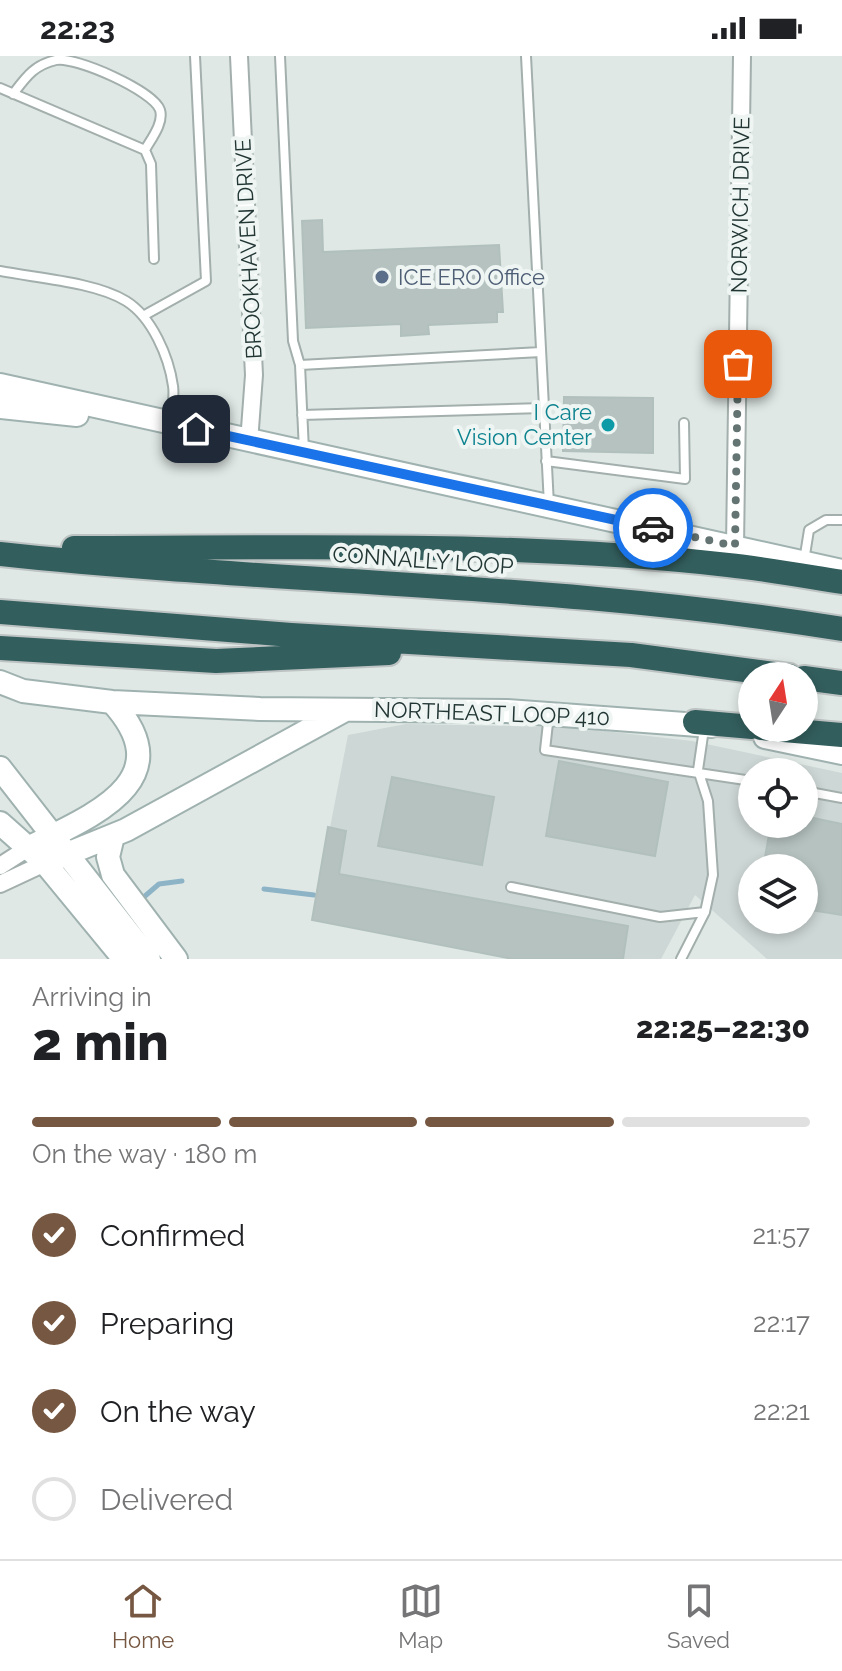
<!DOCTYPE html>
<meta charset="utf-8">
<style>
:root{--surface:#fff;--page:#f6f6f6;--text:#202124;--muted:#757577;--line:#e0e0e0;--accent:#765741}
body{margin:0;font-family:Raleway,sans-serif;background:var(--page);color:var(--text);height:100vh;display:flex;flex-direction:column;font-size:30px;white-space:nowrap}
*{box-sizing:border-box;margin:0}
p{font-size:26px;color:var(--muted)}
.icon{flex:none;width:44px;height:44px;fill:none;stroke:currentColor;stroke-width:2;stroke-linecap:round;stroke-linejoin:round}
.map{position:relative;height:903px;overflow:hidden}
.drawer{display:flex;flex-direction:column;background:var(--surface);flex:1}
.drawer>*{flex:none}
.needle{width:52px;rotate:12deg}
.buttons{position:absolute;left:738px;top:606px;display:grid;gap:16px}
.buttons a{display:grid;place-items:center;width:80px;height:80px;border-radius:50%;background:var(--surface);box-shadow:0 4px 12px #0003;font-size:40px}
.pin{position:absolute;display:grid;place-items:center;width:68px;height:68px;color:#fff;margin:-34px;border-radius:16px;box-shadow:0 4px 12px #0006}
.courier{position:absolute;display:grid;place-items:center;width:80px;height:80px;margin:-40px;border:6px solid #1a73e8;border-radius:50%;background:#fff;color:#222;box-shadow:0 2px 10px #0007}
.head em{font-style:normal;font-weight:800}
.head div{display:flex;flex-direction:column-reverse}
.head{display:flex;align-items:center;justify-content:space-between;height:136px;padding:0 32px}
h1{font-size:52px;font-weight:800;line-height:60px}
.bar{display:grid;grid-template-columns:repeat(4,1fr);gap:12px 8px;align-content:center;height:96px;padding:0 32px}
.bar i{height:10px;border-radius:6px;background:var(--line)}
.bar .on{background:var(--accent)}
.bar p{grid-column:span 4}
ol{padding:0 32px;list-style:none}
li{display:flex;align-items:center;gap:24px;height:88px}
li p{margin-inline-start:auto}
li .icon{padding:8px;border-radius:50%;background:var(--accent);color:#fff;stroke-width:4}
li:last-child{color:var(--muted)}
li i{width:44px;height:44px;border:4px solid var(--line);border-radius:50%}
.status{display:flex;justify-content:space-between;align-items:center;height:56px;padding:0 40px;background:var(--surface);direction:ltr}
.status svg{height:22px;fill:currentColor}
.tab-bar{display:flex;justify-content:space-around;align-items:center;height:112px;border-top:2px solid var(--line);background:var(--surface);font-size:22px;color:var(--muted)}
.tab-bar a{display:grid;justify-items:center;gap:4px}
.tab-bar .on{color:var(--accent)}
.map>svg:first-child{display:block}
</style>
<div class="status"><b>22:23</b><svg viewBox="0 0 49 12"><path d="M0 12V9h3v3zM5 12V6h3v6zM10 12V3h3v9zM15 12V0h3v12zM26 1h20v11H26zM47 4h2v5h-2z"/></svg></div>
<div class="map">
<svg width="842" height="903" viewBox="0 0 842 903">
<rect width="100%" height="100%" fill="#dfe8e5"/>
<path fill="#cdd7d5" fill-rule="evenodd" d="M406 668 569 671 692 685 842 717V903H767L695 839 661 903H513L312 864 348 679ZM752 716H804V768H752ZM752 812H804V864H752Z"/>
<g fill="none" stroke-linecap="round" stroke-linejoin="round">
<path stroke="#8db3c7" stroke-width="5" d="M264 833 314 839
M145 840 159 828 182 825"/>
</g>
<path fill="#b5c2bf" stroke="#b2c0bd" stroke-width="2" d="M322 164 323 196 499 189 503 256H497V266L428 269 429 278 401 280V268L306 272 302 165Z
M564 341 653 342V397L563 395Z
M559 705 668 726 655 800 546 780Z
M392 721 494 741 482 809 378 790Z
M804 760 842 768V859L804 853V812H763L771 768H804Z
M328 771 346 775 339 818 628 870 623 903H513L312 864Z"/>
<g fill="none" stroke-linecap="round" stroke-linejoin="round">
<defs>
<path id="service" d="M280 0 293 285 300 309
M526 0 549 449
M0 32 145 94 151 108 154 203
M13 38C26 21 34 9 56 4 75 0 154 35 160 54 164 67 151 83 145 94
M0 215C36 222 95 226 126 245 152 261 169 301 173 330 175 341 171 355 170 366
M143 260 206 225 195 0
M302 359 543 352
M304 395 300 309 541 296
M546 405 685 423 684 367
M804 505 809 474 826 464H842
M549 658 545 694 752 725
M804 735 842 742
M511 831 660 861 705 856
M681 903 705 856 713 819 708 745 698 714 704 673"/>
<path id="minor" d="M239 0 254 319 249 386
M735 490 742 0
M0 810 28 792
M0 828 45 807"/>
<path id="secondary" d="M0 329 842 515
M0 351 77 359
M0 626 23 635 112 646 260 653 507 655 712 670
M765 681 842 697
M0 712 149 903
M0 767 45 807 124 903
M113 780 108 801 113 819 176 903
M28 792C91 760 184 725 112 646
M45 807 126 774 345 654"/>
<path id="motorway" d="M74 492C291 492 512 485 728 509 766 513 804 520 842 526
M0 498C280 528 563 527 842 573
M0 556 291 579 631 599 789 620
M0 592 216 605 389 597
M804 622 842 627
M695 666 752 671
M761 672 842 679"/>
</defs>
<use href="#service" stroke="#a3afac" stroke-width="12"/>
<use href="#minor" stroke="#a3afac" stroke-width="20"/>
<use href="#secondary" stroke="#9fb2af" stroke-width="26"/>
<use href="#motorway" stroke="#bdc3c2" stroke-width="28"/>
<use href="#service" stroke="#fff" stroke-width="8"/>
<use href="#minor" stroke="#fff" stroke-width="16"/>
<use href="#secondary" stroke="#fff" stroke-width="22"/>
<use href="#motorway" stroke="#325e5d" stroke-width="24"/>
</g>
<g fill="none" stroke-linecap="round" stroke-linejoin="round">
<path stroke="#647472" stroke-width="8" stroke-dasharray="0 14.4" d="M653 472 735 490 738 308"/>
<path stroke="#1a73e8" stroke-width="10" d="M196 373 653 472"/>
</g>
<circle fill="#5c6f8a" stroke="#eef5f3" stroke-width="3" cx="382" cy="221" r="8"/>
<circle fill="#0f9aa8" stroke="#eef5f3" stroke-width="3" cx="608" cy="369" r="8"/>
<g text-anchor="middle" stroke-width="8" stroke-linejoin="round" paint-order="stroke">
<g font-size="22" fill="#223634" stroke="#eef5f3">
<text transform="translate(740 149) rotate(-89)" y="8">NORWICH DRIVE</text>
<text transform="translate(248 193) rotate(-93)" y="8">BROOKHAVEN DRIVE</text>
<text transform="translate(423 504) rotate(4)" y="8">CONNALLY LOOP</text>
<text transform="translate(492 657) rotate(2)" y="8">NORTHEAST LOOP 410</text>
</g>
<g font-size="22" fill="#4e5e75" stroke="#eef5f3" text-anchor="start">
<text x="398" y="229">ICE ERO Office</text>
</g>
<g font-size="22" fill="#0d838f" stroke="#eef5f3" text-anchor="end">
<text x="592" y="364">I Care<tspan x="592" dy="25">Vision Center</tspan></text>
</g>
</g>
</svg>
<div class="buttons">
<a><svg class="needle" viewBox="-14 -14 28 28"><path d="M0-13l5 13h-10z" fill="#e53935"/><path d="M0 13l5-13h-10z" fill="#757577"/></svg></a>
<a><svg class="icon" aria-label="locate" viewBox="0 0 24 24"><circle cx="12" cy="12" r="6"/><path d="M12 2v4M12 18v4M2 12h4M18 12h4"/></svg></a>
<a><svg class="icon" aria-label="layers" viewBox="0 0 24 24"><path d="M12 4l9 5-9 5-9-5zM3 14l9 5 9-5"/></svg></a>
</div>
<div class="pin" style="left:738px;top:308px;background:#ea580c"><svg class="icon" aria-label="bag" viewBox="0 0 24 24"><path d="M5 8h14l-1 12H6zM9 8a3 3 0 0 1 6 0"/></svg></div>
<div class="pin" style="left:196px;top:373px;background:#1f2937"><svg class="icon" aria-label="home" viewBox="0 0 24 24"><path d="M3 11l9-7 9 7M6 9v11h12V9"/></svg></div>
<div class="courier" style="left:653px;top:472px"><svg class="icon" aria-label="car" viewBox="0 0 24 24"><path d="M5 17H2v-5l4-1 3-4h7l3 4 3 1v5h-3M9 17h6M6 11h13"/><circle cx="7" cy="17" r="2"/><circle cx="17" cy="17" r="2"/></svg></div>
</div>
<section class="drawer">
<div class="head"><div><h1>2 min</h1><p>Arriving in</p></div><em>22:25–22:30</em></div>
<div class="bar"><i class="on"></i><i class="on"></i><i class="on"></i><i></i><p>On the way · 180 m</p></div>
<ol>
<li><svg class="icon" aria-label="check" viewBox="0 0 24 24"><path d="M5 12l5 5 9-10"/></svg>Confirmed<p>21:57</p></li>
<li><svg class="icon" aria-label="check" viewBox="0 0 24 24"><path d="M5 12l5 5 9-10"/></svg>Preparing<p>22:17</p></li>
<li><svg class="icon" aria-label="check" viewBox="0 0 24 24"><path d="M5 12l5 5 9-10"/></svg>On the way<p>22:21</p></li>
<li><i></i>Delivered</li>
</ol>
</section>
<nav class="tab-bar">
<a class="on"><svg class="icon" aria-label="home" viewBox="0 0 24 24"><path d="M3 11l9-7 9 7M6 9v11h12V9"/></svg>Home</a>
<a><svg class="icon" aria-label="map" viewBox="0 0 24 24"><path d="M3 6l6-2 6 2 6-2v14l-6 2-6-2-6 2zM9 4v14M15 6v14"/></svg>Map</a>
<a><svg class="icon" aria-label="saved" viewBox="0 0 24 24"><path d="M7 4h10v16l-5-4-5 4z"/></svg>Saved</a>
</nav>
